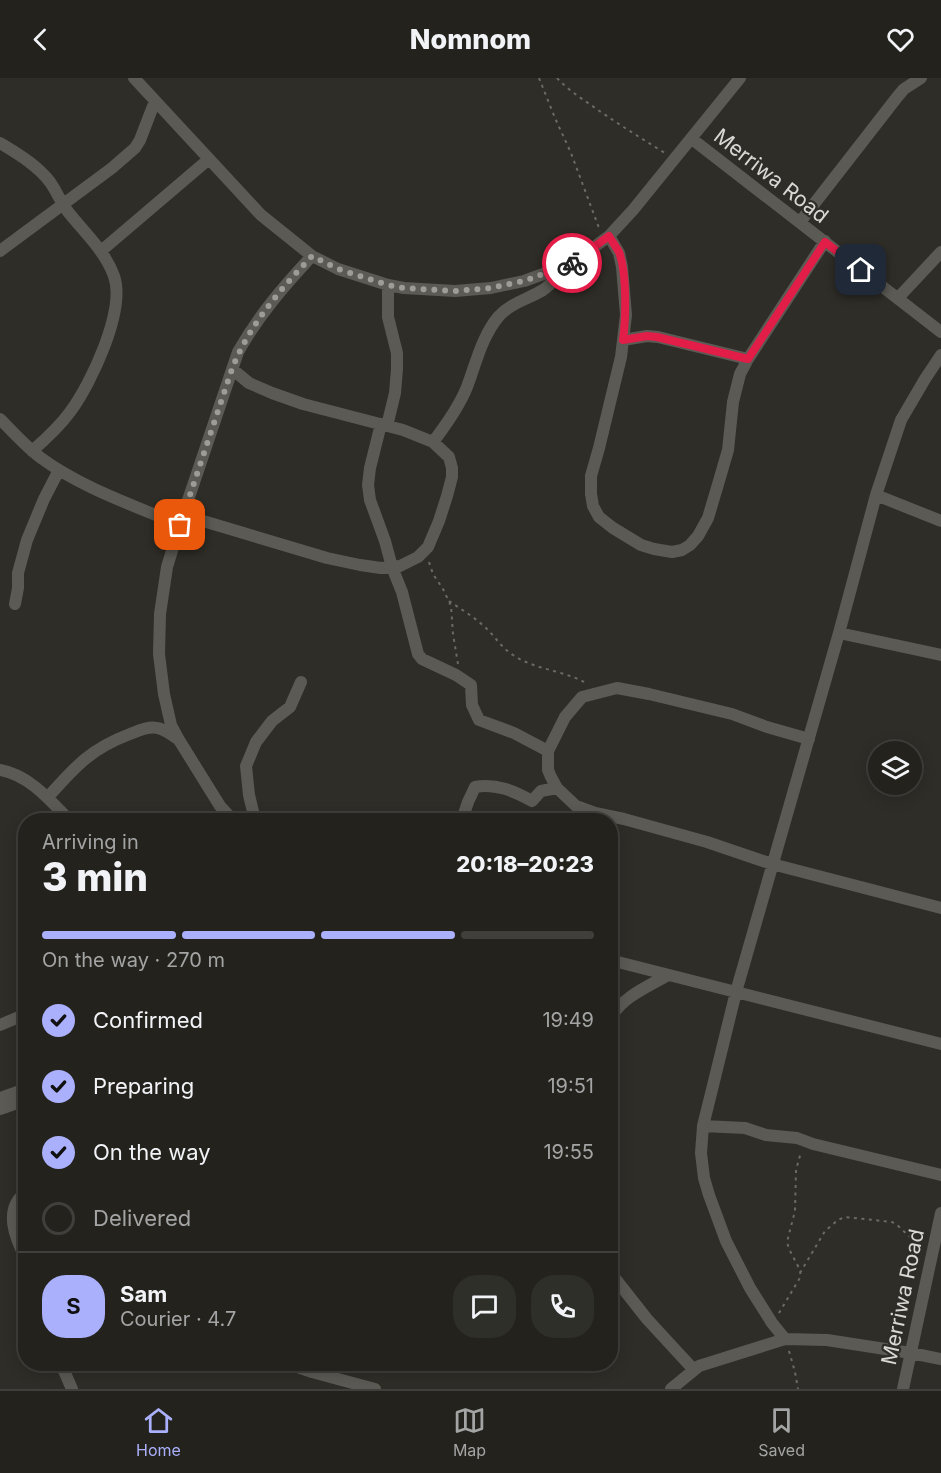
<!DOCTYPE html>
<meta charset="utf-8">
<style>
:root{--surface:#23221d;--page:#2f2f2a;--text:#f1f3f6;--muted:#a3a4a4;--line:#403f3b;--accent:#aab0fb}
body{margin:0;font-family:Inter,sans-serif;background:var(--page);color:var(--text);height:100vh;display:flex;flex-direction:column;font-size:22px;white-space:nowrap}
*{box-sizing:border-box;margin:0}
p{font-size:20px;color:var(--muted)}
.icon{flex:none;width:33px;height:33px;fill:none;stroke:currentColor;stroke-width:2;stroke-linecap:round;stroke-linejoin:round}
.map{position:relative;flex:1;overflow:hidden}
.drawer{position:absolute;left:18px;top:735px;width:600px;height:558px;display:flex;flex-direction:column;background:var(--surface);border-radius:24px;box-shadow:0 3px 15px #0003,0 0 0 2px var(--line)}
.drawer>*{flex:none}
.controls{position:absolute;left:868px;top:663px;display:grid;gap:12px}
.controls a{display:grid;place-items:center;width:54px;height:54px;border-radius:50%;background:var(--surface);box-shadow:0 3px 15px #0003,0 0 0 2px var(--line);font-size:30px}
.pin{position:absolute;display:grid;place-items:center;width:51px;height:51px;color:#fff;margin:-26px;border-radius:12px;box-shadow:0 3px 9px #0006}
.courier{position:absolute;display:grid;place-items:center;width:60px;height:60px;margin:-30px;border:4px solid #e11d48;border-radius:50%;background:#fff;color:#222;box-shadow:0 2px 8px #0007}
.head em{font-style:normal;font-weight:800}
.head div{display:flex;flex-direction:column-reverse}
.head{display:flex;align-items:center;justify-content:space-between;height:102px;padding:0 24px}
h1{font-size:39px;font-weight:800;line-height:45px}
.bar{display:grid;grid-template-columns:repeat(4,1fr);gap:9px 6px;align-content:center;height:72px;padding:0 24px}
.bar i{height:8px;border-radius:4px;background:var(--line)}
.bar .selected{background:var(--accent)}
.bar p{grid-column:span 4}
.line{display:flex;align-items:center;gap:15px;padding:0 24px;border-top:2px solid var(--line)}
.line div{flex:1}
.round{display:grid;place-items:center;flex:none;width:63px;height:63px;border-radius:24px;background:var(--page)}
ol{padding:0 24px;list-style:none}
li{display:flex;align-items:center;gap:18px;height:66px}
li p{margin-inline-start:auto}
li .icon{padding:6px;border-radius:50%;background:var(--accent);color:#111;stroke-width:4}
li:last-child{color:var(--muted)}
li i{width:33px;height:33px;border:3px solid var(--line);border-radius:50%}
header{display:flex;justify-content:space-between;align-items:center;height:78px;padding:0 24px;background:var(--surface);font-size:27px;font-weight:800}
.dock{display:flex;justify-content:space-around;align-items:center;height:84px;border-top:2px solid var(--line);background:var(--surface);font-size:16px;color:var(--muted)}
.dock a{display:grid;justify-items:center;gap:3px}
.dock .selected{color:var(--accent)}
.map>svg:first-child{display:block}
</style>
<header><svg class="icon" aria-label="back" viewBox="0 0 24 24"><path d="M15 5l-7 7 7 7"/></svg>Nomnom<svg class="icon" aria-label="heart" viewBox="0 0 24 24"><path d="M12 20l-8-8c-3-5 5-10 8-4 3-6 11-1 8 4z"/></svg></header>
<div class="map">
<svg width="941" height="1311" viewBox="0 0 941 1311">
<rect width="100%" height="100%" fill="#2f2d27"/>
<g fill="none" stroke-linecap="round" stroke-linejoin="round">
<path stroke="#6b6a65" stroke-width="2" stroke-dasharray="3 4.5" stroke-linecap="butt" d="M539 0 555 40 571 75 599 150
M557 0C569 13 584 22 598 32 620 47 642 61 665 75
M429 484 433 496 443 511 451 528 453 556 458 586
M449 523C462 532 476 540 487 551 496 560 502 570 513 577 535 592 563 592 586 605
M800 1195 825 1153 838 1142 845 1139 892 1144 897 1147 921 1169
M779 1235 801 1198 799 1190 789 1171 787 1164 795 1133 796 1092 801 1074
M789 1273 795 1294 798 1311"/>
<path stroke="#5c5a54" stroke-width="12" d="M134 0 261 137 312 178 338 191 388 207 404 210 455 213 491 210 524 203 568 187 578 181 609 158 633 132 740 0
M692 61 941 254
M0 65C18 76 37 87 50 104 57 114 61 125 69 135 85 155 105 173 114 198 126 232 91 306 70 334 59 349 46 361 32 373
M800 144 898 18 904 11 921 0
M609 158 619 175 622 189 626 237 621 279 599 370 591 398V416L593 428 599 439 613 450 641 467 654 471 672 474 682 472 690 467 698 458 708 440 719 403 728 372 733 324 740 296 748 281 825 163
M0 173 112 90 135 70 140 62 155 23
M101 173 209 81
M898 220 941 174
M623 262 647 258 658 259 748 281
M0 341C13 354 26 369 41 380 82 410 133 427 180 447
M381 346 370 390 368 407 370 422 385 463 392 489 402 514 418 576 422 581 456 597 471 607 472 627 479 642 514 655 548 673V692L551 699 557 710 576 728 595 735 624 741 707 764 772 786 941 830
M387 348 395 315 397 291V275L388 239V207
M433 364C446 347 459 329 467 309 476 285 482 258 499 238 511 225 528 221 543 212 552 206 558 197 566 189
M876 417 941 443
M183 437 327 480 360 487 381 490 400 488 418 479 428 469 439 443 447 418 452 399V390L449 379 433 364 403 352 303 326 272 315 249 305 232 291
M15 526 18 510V495L27 462 44 421 59 392
M839 555 941 577
M548 673 565 639 582 619 617 610 649 616 732 636 767 649 809 661
M0 692C29 697 50 722 69 742
M48 719C75 689 90 671 130 656 138 653 148 648 157 650 165 651 171 657 178 661
M233 742 220 728 179 662 171 647 164 616 159 576 160 536 167 489 183 437 238 274C258 238 284 208 312 178
M255 742 249 717 246 688 256 664 272 643 290 629 301 604
M462 742 468 724 475 709C496 705 514 713 532 723L541 713 557 710
M610 882 941 966
M610 941C622 919 647 909 668 897
M0 947 26 936
M0 1020 26 1011
M0 1031 26 1022
M703 1048 745 1050 766 1057 797 1060 813 1066 941 1097
M26 1114C3 1131 15 1160 26 1181
M610 1194 647 1241 694 1292
M785 1261 772 1245 750 1210 726 1163 709 1117 704 1100 701 1075 703 1048 736 914 839 555 876 417 901 342 925 301 941 277
M61 1286 72 1311
M289 1286 312 1294 375 1311
M671 1311 699 1288 785 1261 827 1262 911 1275 941 1281
M903 1311 941 1135"/>
</g>
<g fill="none" stroke-linecap="round" stroke-linejoin="round">
<path stroke="#9e9c97" stroke-width="6" stroke-dasharray="0 10.8" d="M180 447 232 291C249 247 280 212 312 178L338 191 388 207 404 210 455 213 491 210 524 203 572 185"/>
<path stroke="#e11d48" stroke-width="8" d="M572 185 609 158C612 163 616 169 619 174 627 195 626 240 623 262L647 258 657 259 748 281 825 164 861 192"/>
</g>
<g text-anchor="middle" stroke-width="4.5" stroke-linejoin="round" paint-order="stroke">
<g font-size="21" fill="#d9d8d4" stroke="#2f2d27">
<text transform="translate(771 98) rotate(38)" y="7">Merriwa Road</text>
<text transform="translate(903 1219) rotate(-78)" y="7">Merriwa Road</text>
</g>
</g>
</svg>
<div class="controls">
<a><svg class="icon" aria-label="layers" viewBox="0 0 24 24"><path d="M12 4l9 5-9 5-9-5zM3 14l9 5 9-5"/></svg></a>
</div>
<div class="pin" style="left:180px;top:447px;background:#ea580c"><svg class="icon" aria-label="bag" viewBox="0 0 24 24"><path d="M5 8h14l-1 12H6zM9 8a3 3 0 0 1 6 0"/></svg></div>
<div class="pin" style="left:861px;top:192px;background:#1f2937"><svg class="icon" aria-label="home" viewBox="0 0 24 24"><path d="M3 11l9-7 9 7M6 9v11h12V9"/></svg></div>
<div class="courier" style="left:572px;top:185px"><svg class="icon" aria-label="bike" viewBox="0 0 24 24"><circle cx="6" cy="16" r="4"/><circle cx="18" cy="16" r="4"/><path d="M6 16l4-8h5l3 8M10 8l3 8H6M13 5h3"/></svg></div>
<section class="drawer">
<div class="head"><div><h1>3 min</h1><p>Arriving in</p></div><em>20:18–20:23</em></div>
<div class="bar"><i class="selected"></i><i class="selected"></i><i class="selected"></i><i></i><p>On the way · 270 m</p></div>
<ol>
<li><svg class="icon" aria-label="check" viewBox="0 0 24 24"><path d="M5 12l5 5 9-10"/></svg>Confirmed<p>19:49</p></li>
<li><svg class="icon" aria-label="check" viewBox="0 0 24 24"><path d="M5 12l5 5 9-10"/></svg>Preparing<p>19:51</p></li>
<li><svg class="icon" aria-label="check" viewBox="0 0 24 24"><path d="M5 12l5 5 9-10"/></svg>On the way<p>19:55</p></li>
<li><i></i>Delivered</li>
</ol>
<div class="line" style="height:108px"><b class="round" style="background:var(--accent);color:#111">S</b><div><b>Sam</b><p>Courier · 4.7</p></div><a class="round"><svg class="icon" aria-label="chat" viewBox="0 0 24 24"><path d="M4 5h16v11H9l-5 4z"/></svg></a><a class="round"><svg class="icon" aria-label="phone" viewBox="0 0 24 24"><path d="M5 4h4l2 5-3 2q2 4 5 5l2-3 5 2v4C11 20 4 13 5 4z"/></svg></a></div>
</section>
</div>
<nav class="dock">
<a class="selected"><svg class="icon" aria-label="home" viewBox="0 0 24 24"><path d="M3 11l9-7 9 7M6 9v11h12V9"/></svg>Home</a>
<a><svg class="icon" aria-label="map" viewBox="0 0 24 24"><path d="M3 6l6-2 6 2 6-2v14l-6 2-6-2-6 2zM9 4v14M15 6v14"/></svg>Map</a>
<a><svg class="icon" aria-label="saved" viewBox="0 0 24 24"><path d="M7 4h10v16l-5-4-5 4z"/></svg>Saved</a>
</nav>
